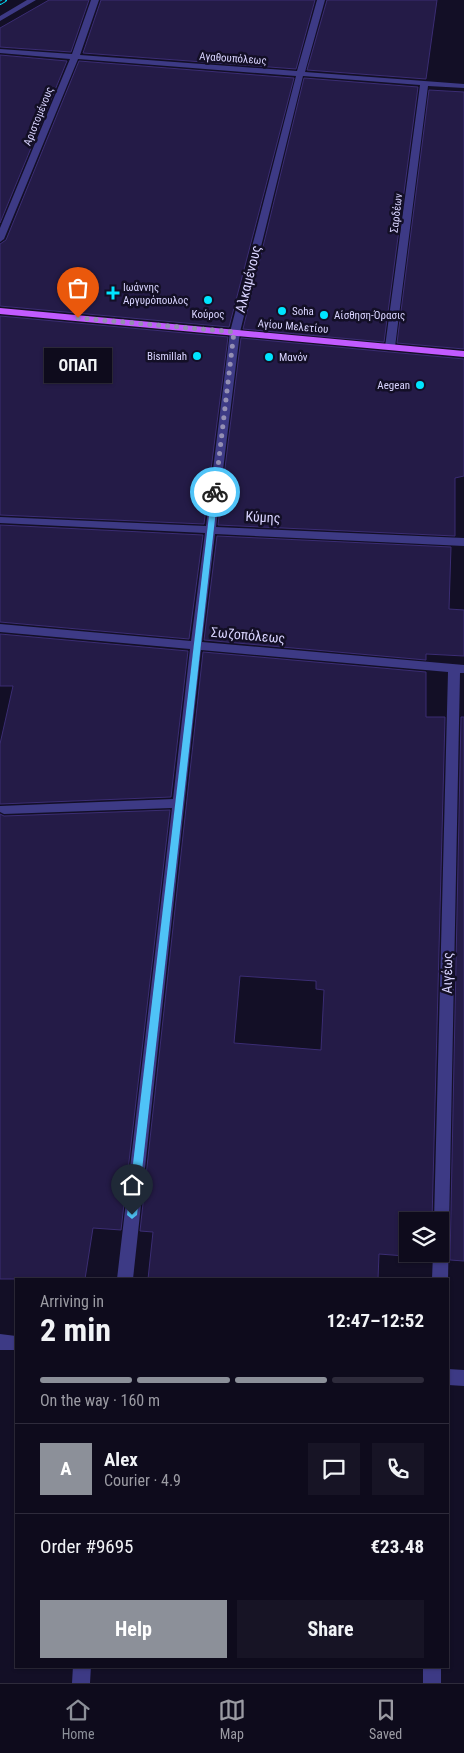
<!DOCTYPE html>
<meta charset="utf-8">
<style>
:root{--surface:#0e0b1c;--page:#171425;--text:#f1f3f6;--muted:#9b9ba3;--line:#2e2b3b;--accent:#8c9099}
body{margin:0;font-family:"Roboto Condensed",sans-serif;background:var(--page);color:var(--text);height:100vh;display:flex;flex-direction:column;font-size:19px;white-space:nowrap}
*{box-sizing:border-box;margin:0}
p{font-size:16px;color:var(--muted)}
.icon{flex:none;width:28px;height:28px;fill:none;stroke:currentColor;stroke-width:2;stroke-linecap:round;stroke-linejoin:round}
.map{position:relative;flex:1;overflow:hidden}
.sheet{position:absolute;left:15px;top:1278px;width:434px;height:390px;display:flex;flex-direction:column;background:var(--surface);border-radius:0px;box-shadow:0 1px 4px #0004,0 0 0 1px var(--line)}
.sheet>*{flex:none}
.fabs{position:absolute;left:399px;top:1212px;display:grid;gap:10px}
.fabs a{display:grid;place-items:center;width:50px;height:50px;border-radius:0px;background:var(--surface);box-shadow:0 1px 4px #0004,0 0 0 1px var(--line);font-size:25px}
.pin{position:absolute;display:grid;place-items:center;width:42px;height:42px;color:#fff;margin:-51px -21px;border-radius:50% 50% 50% 0;rotate:-45deg;box-shadow:0 0 5px #0007}
.pin .icon{rotate:45deg}
.courier{position:absolute;display:grid;place-items:center;width:50px;height:50px;margin:-25px;border:4px solid #4fc3f7;border-radius:50%;background:#fff;color:#222;box-shadow:0 1px 6px #0007}
.bubble{position:absolute;height:35px;border-radius:0px;background:var(--surface);box-shadow:0 1px 4px #0004,0 0 0 1px var(--line);font-size:16px;font-weight:700;line-height:35px;text-align:center}
.headline em{font-style:normal;font-weight:700}
.headline div{display:flex;flex-direction:column-reverse}
.headline{display:flex;align-items:center;justify-content:space-between;height:85px;padding:0 25px}
h1{font-size:32px;font-weight:700;line-height:38px}
.bar{display:grid;grid-template-columns:repeat(4,1fr);gap:8px 5px;align-content:center;height:60px;padding:0 25px}
.bar i{height:6px;border-radius:4px;background:var(--line)}
.bar .selected{background:var(--accent)}
.bar p{grid-column:span 4}
.line{display:flex;align-items:center;gap:12px;padding:0 25px;border-top:1px solid var(--line)}
.line div{flex:1}
.round{display:grid;place-items:center;flex:none;width:52px;height:52px;border-radius:0px;background:var(--page)}
.action{display:flex;gap:10px;margin-top:auto;padding:10px 25px}
.action a{flex:1;height:58px;border-radius:0px;background:var(--accent);color:#fff;font-size:20px;font-weight:700;line-height:58px;text-align:center}
.action a+a{background:var(--page);color:var(--text)}
.menu{display:flex;justify-content:space-around;align-items:center;height:70px;border-top:1px solid var(--line);background:var(--surface);font-size:14px;color:var(--muted)}
.menu a{display:grid;justify-items:center;gap:2px}
.menu .selected{color:var(--accent)}
.map>svg:first-child{display:block}
</style>
<div class="map">
<svg width="464" height="1683" viewBox="0 0 464 1683">
<rect width="100%" height="100%" fill="#130f26"/>
<path fill="#241b47" stroke="#3b2d73" fill-rule="evenodd" d="M49 0H89L71 52 0 47V28Z
M101 0H315L296 69 83 53Z
M327 0H437L426 79 307 70Z
M0 55 67 61 0 223Z
M79 61 294 78 229 327 0 306V244L6 240Z
M304 78 418 87 384 342 243 329Z
M429 90 464 92V349L397 343Z
M0 316 228 337 204 524 0 515Z
M241 338 464 359V476L455 478V536L218 525Z
M0 525 203 535 189 639 0 622Z
M217 536 451 547 449 609 464 610V656L426 654V660L204 640Z
M0 634 188 651 171 797 0 804V744L13 686H0Z
M203 652 426 672V717H445L432 1221H408V1254H431V1258L379 1254 378 1279H148L153 1232 140 1231ZM240 976 316 981V989L324 990 321 1050 234 1043Z
M461 717H464V1261L450 1260Z
M170 810 121 1230 93 1228 85 1279H0V814L4 816Z"/>
<g fill="none" stroke-linecap="round" stroke-linejoin="round">
<path fill="#3d3a85" fill-rule="evenodd" d="M27 0H36L0 21V16Z
M91 0H99L80 55 297 71 317 0H325L305 72 464 84V88L428 86 395 347 390 350 385 347 420 85 303 76 240 332 216 527 464 538V546L215 534 202 642 464 665V673H460L448 1279H432L433 1254H440V1221H434L448 672 201 650 133 1279H117L172 808 4 814 0 812V806L173 799 190 649 0 632V624L191 641 205 533 0 523V517L206 526 230 332 296 76 78 59 4 239 0 242V228L70 59 0 53V49L72 54Z
M0 1334 16 1336V1350H0Z
M448 1369 464 1370V1386L448 1385Z
M73 1666H91L90 1683H72Z
M423 1666H441V1683H423Z"/>
<path fill="#c25bff" fill-rule="evenodd" d="M0 308 464 351V357L0 314Z"/>
<defs>
<path id="rail" d="M0 3 5 0"/>
</defs>
<use href="#rail" stroke="#00e5ff" stroke-width="4"/>
<use href="#rail" stroke="#130f26" stroke-width="2.5" stroke-dasharray="8" stroke-linecap="butt"/>
</g>
<path fill="#4fc3f7" d="M212 490 218 492 137 1215 132 1219 127 1215Z"/>
<g fill="none" stroke-linecap="round" stroke-linejoin="round">
<path stroke="#948fb3" stroke-width="5" stroke-dasharray="0 9" d="M78 318 234 332 215 492"/>
</g>
<g fill="#00e5ff" stroke="#130f26" stroke-width="2">
<path d="M110.5 285.5h5v5h5v5h-5v5h-5v-5h-5v-5h5z"/>
<circle cx="208" cy="300" r="5"/>
<circle cx="282" cy="311" r="5"/>
<circle cx="324" cy="315" r="5"/>
<circle cx="197" cy="356" r="5"/>
<circle cx="269" cy="357" r="5"/>
<circle cx="420" cy="385" r="5"/>
</g>
<g text-anchor="middle" stroke-width="5" stroke-linejoin="round" paint-order="stroke">
<g font-size="11" fill="#d9d4ff" stroke="#130f26">
<text transform="translate(233 58) rotate(4)" y="4">Αγαθουπόλεως</text>
<text transform="translate(38 116) rotate(-68)" y="4">Αριστομένους</text>
<text transform="translate(396 213) rotate(-83)" y="4">Σαρδέων</text>
<text transform="translate(293 326) rotate(5)" y="4">Αγίου Μελετίου</text>
</g>
<g font-size="11" fill="#d9d4ff" stroke="#130f26" text-anchor="start">
<text x="123" y="291">Ιωάννης<tspan x="123" dy="13">Αργυρόπουλος</tspan></text>
<text x="292" y="315">Soha</text>
<text x="208" y="318" text-anchor="middle">Κούρος</text>
<text x="334" y="319">Αίσθηση-Όρασις</text>
<text x="187" y="360" text-anchor="end">Bismillah</text>
<text x="279" y="361">Μανόν</text>
<text x="410" y="389" text-anchor="end">Aegean</text>
</g>
<g font-size="14" fill="#d9d4ff" stroke="#130f26">
<text transform="translate(248 279) rotate(-76)" y="5">Αλκαμένους</text>
<text transform="translate(263 517) rotate(3)" y="5">Κύμης</text>
<text transform="translate(248 635) rotate(5)" y="5">Σωζοπόλεως</text>
<text transform="translate(447 973) rotate(-89)" y="5">Αιγέως</text>
</g>
</g>
</svg>
<div class="fabs">
<a><svg class="icon" aria-label="layers" viewBox="0 0 24 24"><path d="M12 4l9 5-9 5-9-5zM3 14l9 5 9-5"/></svg></a>
</div>
<div class="pin" style="left:78px;top:318px;background:#ea580c"><svg class="icon" aria-label="bag" viewBox="0 0 24 24"><path d="M5 8h14l-1 12H6zM9 8a3 3 0 0 1 6 0"/></svg></div>
<div class="pin" style="left:132px;top:1215px;background:#1f2937"><svg class="icon" aria-label="home" viewBox="0 0 24 24"><path d="M3 11l9-7 9 7M6 9v11h12V9"/></svg></div>
<div class="courier" style="left:215px;top:492px"><svg class="icon" aria-label="bike" viewBox="0 0 24 24"><circle cx="6" cy="16" r="4"/><circle cx="18" cy="16" r="4"/><path d="M6 16l4-8h5l3 8M10 8l3 8H6M13 5h3"/></svg></div>
<div class="bubble" style="left:44px;top:348px;width:68px">ΟΠΑΠ</div>
<section class="sheet">
<div class="headline"><div><h1>2 min</h1><p>Arriving in</p></div><em>12:47–12:52</em></div>
<div class="bar"><i class="selected"></i><i class="selected"></i><i class="selected"></i><i></i><p>On the way · 160 m</p></div>
<div class="line" style="height:90px"><b class="round" style="background:var(--accent);color:#fff">A</b><div><b>Alex</b><p>Courier · 4.9</p></div><a class="round"><svg class="icon" aria-label="chat" viewBox="0 0 24 24"><path d="M4 5h16v11H9l-5 4z"/></svg></a><a class="round"><svg class="icon" aria-label="phone" viewBox="0 0 24 24"><path d="M5 4h4l2 5-3 2q2 4 5 5l2-3 5 2v4C11 20 4 13 5 4z"/></svg></a></div>
<div class="line" style="height:65px"><div>Order #9695</div><b>€23.48</b></div>
<div class="action"><a>Help</a><a>Share</a></div>
</section>
</div>
<nav class="menu">
<a class="selected"><svg class="icon" aria-label="home" viewBox="0 0 24 24"><path d="M3 11l9-7 9 7M6 9v11h12V9"/></svg>Home</a>
<a><svg class="icon" aria-label="map" viewBox="0 0 24 24"><path d="M3 6l6-2 6 2 6-2v14l-6 2-6-2-6 2zM9 4v14M15 6v14"/></svg>Map</a>
<a><svg class="icon" aria-label="saved" viewBox="0 0 24 24"><path d="M7 4h10v16l-5-4-5 4z"/></svg>Saved</a>
</nav>
